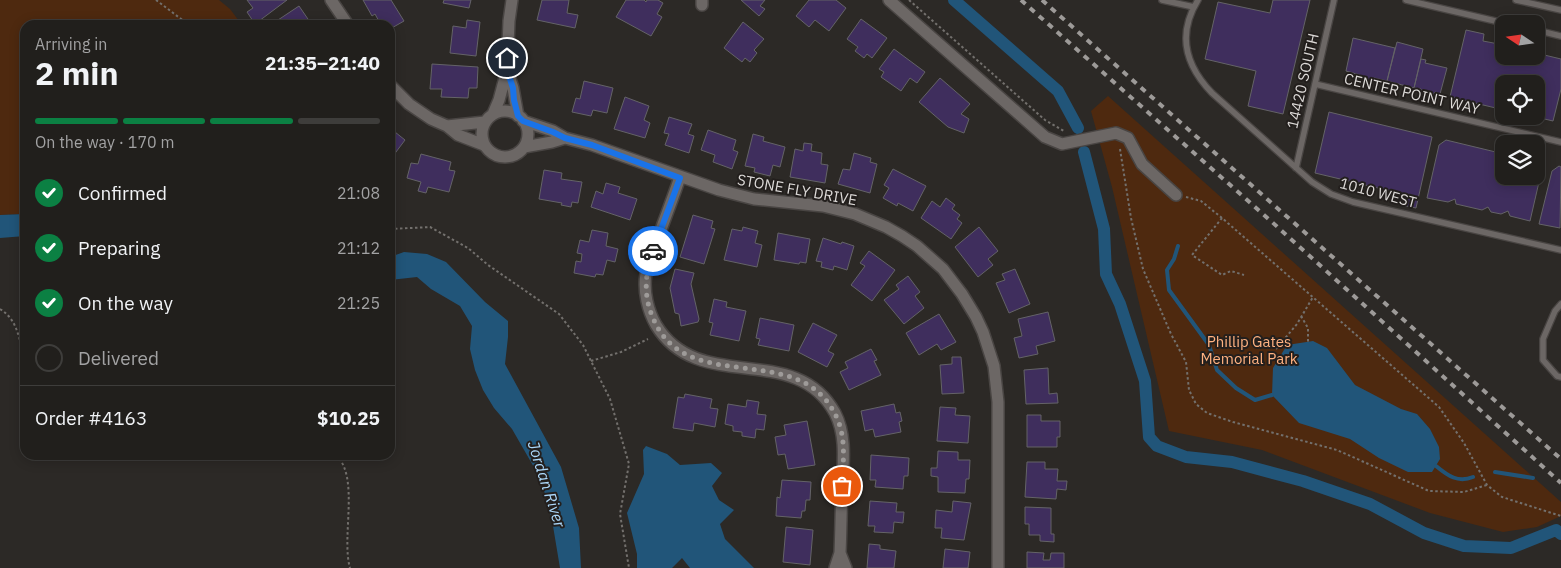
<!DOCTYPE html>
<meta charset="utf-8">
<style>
:root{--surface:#211f1c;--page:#2d2c29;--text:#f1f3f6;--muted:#a2a2a3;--line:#3e3d3b;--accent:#0b8043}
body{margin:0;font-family:"IBM Plex Sans",sans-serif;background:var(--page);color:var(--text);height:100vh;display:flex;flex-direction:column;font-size:19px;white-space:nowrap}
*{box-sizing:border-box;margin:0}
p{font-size:16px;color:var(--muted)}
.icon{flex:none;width:28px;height:28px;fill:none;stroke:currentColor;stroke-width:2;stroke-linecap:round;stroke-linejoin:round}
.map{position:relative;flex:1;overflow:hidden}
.details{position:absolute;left:20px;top:20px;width:375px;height:440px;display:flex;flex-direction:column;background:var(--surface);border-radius:15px;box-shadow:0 2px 12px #0003,0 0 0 1px var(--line)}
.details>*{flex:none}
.needle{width:32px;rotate:283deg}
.tools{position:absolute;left:1495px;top:15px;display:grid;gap:10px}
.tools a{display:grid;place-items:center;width:50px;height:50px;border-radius:10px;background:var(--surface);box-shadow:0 2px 12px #0003,0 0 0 1px var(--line);font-size:25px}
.pin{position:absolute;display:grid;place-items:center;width:42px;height:42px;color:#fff;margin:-21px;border:2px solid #fff;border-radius:50%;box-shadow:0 1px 5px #0007}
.courier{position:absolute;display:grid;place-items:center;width:50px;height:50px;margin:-25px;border:4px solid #1a73e8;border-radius:50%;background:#fff;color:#222;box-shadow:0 1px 6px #0007}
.headline em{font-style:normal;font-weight:700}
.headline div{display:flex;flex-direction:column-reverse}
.headline{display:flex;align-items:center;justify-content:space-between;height:85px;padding:0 15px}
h1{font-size:32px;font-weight:700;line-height:38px}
.bar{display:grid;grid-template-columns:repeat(4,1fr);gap:8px 5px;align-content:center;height:60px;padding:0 15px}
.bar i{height:6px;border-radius:4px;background:var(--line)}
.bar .on{background:var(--accent)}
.bar p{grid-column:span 4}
.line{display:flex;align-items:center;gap:12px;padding:0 15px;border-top:1px solid var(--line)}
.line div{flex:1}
ol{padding:0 15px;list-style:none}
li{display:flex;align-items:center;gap:15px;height:55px}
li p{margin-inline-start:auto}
li .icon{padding:5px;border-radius:50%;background:var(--accent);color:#fff;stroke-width:4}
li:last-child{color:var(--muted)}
li i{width:28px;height:28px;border:2px solid var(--line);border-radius:50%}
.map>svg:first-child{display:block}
</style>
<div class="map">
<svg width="1561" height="568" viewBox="0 0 1561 568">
<rect width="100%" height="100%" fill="#2c2926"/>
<path fill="#4e290f" d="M0 0H219L230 9 242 25H25V214L0 215Z
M1108 96 1561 502V516L1537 527 1503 532 1430 513 1262 450 1169 431 1112 187 1091 111Z"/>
<path fill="#215579" d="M25 214V236L0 238V215Z
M404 252 427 254 446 262 485 302 508 321V337L505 364 561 467 579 528 581 568H560L553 526 546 496 535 469 512 429 494 408 483 390 475 370 470 349 472 326 460 306 431 289 417 277 390 280V257Z
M1313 341 1327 348 1355 385 1401 409 1417 414 1430 429 1439 447 1440 459 1432 472H1408L1379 458 1350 439 1299 423 1272 395 1273 368 1287 345Z
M646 446 667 454 680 465 711 463 722 473 712 486 719 500 734 510 720 524 725 539 754 568H690L682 558 672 568H637V554L627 513 644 474 643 450Z"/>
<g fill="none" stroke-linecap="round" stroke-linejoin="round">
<path stroke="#215579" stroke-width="4" d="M1178 246 1174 259 1167 270 1169 290 1209 345 1217 370 1236 388 1255 400 1272 395
M1436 466C1448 476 1458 483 1473 477
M1495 472 1533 478"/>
<path stroke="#215579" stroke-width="12" d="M954 0 1058 91 1078 128
M1084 152 1104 229 1106 274 1120 304 1145 381 1149 437 1157 446 1186 457 1232 462 1303 481 1370 504 1424 533 1464 546 1511 548 1556 530 1561 534"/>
</g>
<path fill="#3f2e5d" stroke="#646367" d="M247 0H287L255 24 247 12 253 8Z
M363 0H391L404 21 390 29V25H381L375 14 372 16Z
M444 0H471L469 8 443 3Z
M542 0H569L567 13 578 15 575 28 537 20Z
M626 0H644L646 2 647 0H658L663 3 657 14 662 17 651 36 616 17Z
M741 0H765L760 6 765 9 759 16Z
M809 0H836L846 8 829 31 815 20 809 27 796 16Z
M1273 0H1310L1283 114 1248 106 1256 71 1205 59 1218 2 1270 13Z
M299 6 310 22 307 24 308 25H277L275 22Z
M861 19 887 38 872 58 867 54 864 58 855 51 858 47 847 39Z
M467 20 480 22 476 56 450 53 453 26 466 28Z
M743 22 764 39 754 50 757 53 750 62 745 58 742 62 724 48Z
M1466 30 1484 34 1483 41 1504 45V56H1536V53L1561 59V89L1553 121 1532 116H1536V84H1504V110L1450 97Z
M1353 38 1395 48 1387 81 1374 78 1371 81 1361 79 1360 75 1346 71Z
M1397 42 1423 49 1414 88 1387 81Z
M894 49 925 72 917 83 910 78 901 91 881 77 884 72 879 69Z
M1421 59 1426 60 1425 63 1447 68 1440 94 1435 92 1432 96 1422 94 1421 89 1414 88Z
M432 64 478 67 477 88H469L468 98 441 97 442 89H430Z
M940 78 970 104 961 114 969 119 964 133 948 127 919 102Z
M584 81 613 88 607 113 593 110 591 116 572 112 576 98 580 99Z
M625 97 649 106 644 120 650 123 645 138 614 129Z
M1329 112 1432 137 1416 208 1397 204 1399 193 1315 173Z
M669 117 692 124 688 134 694 136 689 153 665 145 669 134 664 133Z
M390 128 405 140 390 160Z
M708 130 736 140 733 150 738 152 732 169 713 162 715 155 701 150Z
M753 134 764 137 763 141 785 147 780 167 773 165 770 176 754 172 755 168 745 166Z
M1446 140 1504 154V176H1536L1537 161 1542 169 1530 221 1510 216 1508 211 1501 214 1491 212 1488 207 1482 210 1456 204 1455 199 1448 202 1427 198 1439 145Z
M804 143 812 144 811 151 822 153 821 164 828 165 825 183 790 177 795 149 803 151Z
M854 153 871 158 870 162 877 164 870 193 838 184 843 169 850 170Z
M421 154 451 162 449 170 455 171 449 192 428 187 426 193 418 191 421 182 407 178 411 163 418 164Z
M1559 166 1561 167 1560 228 1539 224 1552 171Z
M893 169 926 186 913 211 898 203 897 206 883 198 889 188 884 185Z
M544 170 562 173 561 179 582 182 578 203 572 202 571 207 561 205 562 203 539 199Z
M606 183 620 187 618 193 637 199 630 220 591 207 596 191 603 194Z
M946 198 955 205 952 209 960 215 957 219 962 223 951 239 921 218 932 201 940 207Z
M693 215 713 221 711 228 715 229 704 264 680 257Z
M743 227 758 231 755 243 762 245 757 267 724 260 732 229 742 231Z
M979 227 998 251 988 259 993 265 978 277 955 247Z
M592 230 608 233 606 246 618 249 615 262 607 260 603 275 596 274 595 277 574 273 576 261 581 262 582 254 577 253 580 240 589 242Z
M778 233 810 239 806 263 800 262 799 264 774 260Z
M823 238 841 244 842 242 854 246 847 270 834 266 833 270 821 267 822 262 816 261Z
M869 251 895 270 872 301 851 285 865 266 860 263Z
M675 269 694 273 691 284 699 319 698 322 681 326 679 314 675 313 670 288Z
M1015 269 1030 304 1009 313 996 283 1005 280 1002 274Z
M908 276 920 292 915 296 924 308 904 324 884 300 899 289 896 285Z
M714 299 727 302 726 307 746 311 739 341 710 335 713 323 709 322Z
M1048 312 1055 341 1036 346 1038 354 1019 358 1014 338 1022 336 1018 319Z
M939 314 956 342 941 350 937 344 919 355 906 333Z
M760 318 794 325 789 351 758 345 760 339 756 338Z
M813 323 837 335 828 351 834 354 827 367 798 352Z
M871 349 877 360 874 361 881 375 849 390 840 372 848 368 845 362Z
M952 357H961L964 393 942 394 940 365 952 364Z
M1048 368 1049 394 1057 393 1058 403 1026 404 1024 370Z
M685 394 712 399 710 408 718 409 715 427 694 423 693 431 673 428 678 397 684 398Z
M747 400 759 402 757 414 766 415 764 430 756 429 755 438 742 436V432L733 431V426L725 424 728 404 746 407Z
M894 404 896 413 900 412 902 421 899 422 901 432 875 437 873 429 865 431 861 411Z
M940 407 956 408 955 415 970 416 968 443 937 441Z
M1027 415H1041V421H1060V437H1057V447H1027Z
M807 421 815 465 788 469 785 454 778 455 775 437 786 435 784 425Z
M938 451 958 452V460H970L969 479H966L965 493 938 492V477L931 476V468H937Z
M871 455 909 458 908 476H904L903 489 875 487 876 480H870Z
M1027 462H1045V469H1058L1057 481H1067L1066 490 1057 489 1056 499 1025 497Z
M782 480 811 482 810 500H806L805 511H802L801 518 776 516 777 497 780 498Z
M870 501 897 503 896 512H904L903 523 894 522 893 533 874 532 875 526H868Z
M953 501 971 503 964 540 941 538 942 528H935L936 510 952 512Z
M1025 507 1051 508V534H1054V542L1040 541V535H1029V524H1025Z
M786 527 813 530 810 565 783 562Z
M869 544 880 545V549L896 551 894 568H867Z
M945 549 970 552 968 568H943Z
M1027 552 1044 553 1043 560H1050L1051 553H1064V568H1027Z"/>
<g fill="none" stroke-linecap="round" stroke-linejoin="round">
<defs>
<path id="service" d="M1162 0 1194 7
M1198 0C1177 34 1185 65 1212 93L1312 182 1331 194 1353 202 1561 250
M1406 0 1508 24
M1516 0 1561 10
M1536 30 1561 36
M1315 84 1561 142
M1296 168 1334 0
M1561 304 1555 311 1543 339V360L1557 376 1561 377"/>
<path id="minor" d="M331 0 348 25
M889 0 1045 137 1062 144 1116 133 1128 138 1142 164 1176 195
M702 5V0
M507 70 513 88 518 116
M390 85 409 104 431 119 447 126 458 135 484 145
M482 134a23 23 0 1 1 46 0a23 23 0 1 1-46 0Z
M493 114 499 100 507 70 509 21 512 0
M523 121 553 131 565 138 592 145 719 190 754 199 823 206 855 214 886 227 902 236 917 246 943 269 962 294 976 317 983 332 994 366 998 402V568
M447 126 485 122
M524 147 552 142 565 138
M680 177C673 198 665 218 658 238 654 250 648 262 646 274 643 291 648 311 656 325 699 396 795 340 835 413 847 436 843 464 842 488 841 510 841 531 840 553L835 568
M840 553 846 568"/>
</defs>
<use href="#service" stroke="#494543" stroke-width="8"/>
<use href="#minor" stroke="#494543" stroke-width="14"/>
<path stroke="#73706d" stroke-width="2" stroke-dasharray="2.5 2.5" stroke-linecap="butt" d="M156 0 189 25
M909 0 1045 120 1064 131
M1120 149 1131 218 1143 269 1171 334 1186 362 1189 390 1196 404 1207 413 1233 422 1337 450 1429 491 1464 492 1487 485
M1186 197 1201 201 1222 218 1439 407 1464 443 1487 485 1502 497 1561 516
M1222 218 1192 255 1222 275 1231 271 1244 275
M390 229 430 227 468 248 488 265 559 314 583 345 610 399 629 464 620 514 629 568
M0 309C18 320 18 338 25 356
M1301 316 1308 328V342
M1276 349 1297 324 1313 297
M591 361 621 352 648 339
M336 455C360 477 341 537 350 568"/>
<use href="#service" stroke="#6c6765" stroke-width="5.5"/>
<use href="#minor" stroke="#6c6765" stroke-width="11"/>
<path stroke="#9d9a98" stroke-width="4" stroke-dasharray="6 6" stroke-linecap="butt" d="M1021 0 1272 222 1561 483
M1042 0 1561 459"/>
</g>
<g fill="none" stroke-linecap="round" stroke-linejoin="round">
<path stroke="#9e9b99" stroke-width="5" stroke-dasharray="0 9" d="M653 251C645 274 643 295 653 318 686 398 797 339 835 414 847 436 843 462 842 486"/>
<path stroke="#1a73e8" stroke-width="6" d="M507 58V70L513 88 514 100 518 116 523 121 553 132 565 138 592 145 680 178 653 251"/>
</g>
<g text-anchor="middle" stroke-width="4" stroke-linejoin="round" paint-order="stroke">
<g font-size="15" fill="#dcd9d7" stroke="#231f1d">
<text transform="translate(1303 81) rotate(-77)" y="5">14420 SOUTH</text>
<text transform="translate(1412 94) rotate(13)" y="5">CENTER POINT WAY</text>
<text transform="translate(797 190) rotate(10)" y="5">STONE FLY DRIVE</text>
<text transform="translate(1378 193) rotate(15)" y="5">1010 WEST</text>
</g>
<g font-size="15" fill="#ffb281" stroke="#231f1d">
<text x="1249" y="347">Phillip Gates<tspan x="1249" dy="17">Memorial Park</tspan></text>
</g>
<g font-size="16" font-style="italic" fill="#abd7f9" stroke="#231f1d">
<text transform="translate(547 484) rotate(72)" y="6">Jordan River</text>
</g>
</g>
</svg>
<div class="tools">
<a><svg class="needle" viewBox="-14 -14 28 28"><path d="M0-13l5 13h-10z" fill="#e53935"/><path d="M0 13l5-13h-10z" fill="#a2a2a3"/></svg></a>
<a><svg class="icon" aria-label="locate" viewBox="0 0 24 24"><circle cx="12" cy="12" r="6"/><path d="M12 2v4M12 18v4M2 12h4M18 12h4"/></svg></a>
<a><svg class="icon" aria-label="layers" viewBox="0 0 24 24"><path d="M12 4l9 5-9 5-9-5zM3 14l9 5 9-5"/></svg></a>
</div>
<div class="pin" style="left:842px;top:486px;background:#ea580c"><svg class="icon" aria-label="bag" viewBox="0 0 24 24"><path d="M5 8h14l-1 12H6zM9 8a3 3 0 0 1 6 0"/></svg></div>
<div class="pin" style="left:507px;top:58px;background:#1f2937"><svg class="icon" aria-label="home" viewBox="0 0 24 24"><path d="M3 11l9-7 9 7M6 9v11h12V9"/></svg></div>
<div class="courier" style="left:653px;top:251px"><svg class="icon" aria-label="car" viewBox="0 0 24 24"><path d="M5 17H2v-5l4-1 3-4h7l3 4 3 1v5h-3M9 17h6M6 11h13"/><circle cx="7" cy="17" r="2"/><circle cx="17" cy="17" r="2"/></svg></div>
<section class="details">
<div class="headline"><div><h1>2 min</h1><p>Arriving in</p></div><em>21:35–21:40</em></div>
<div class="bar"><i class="on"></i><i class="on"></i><i class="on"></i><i></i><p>On the way · 170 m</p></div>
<ol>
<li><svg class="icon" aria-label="check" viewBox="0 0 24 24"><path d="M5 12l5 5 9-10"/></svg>Confirmed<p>21:08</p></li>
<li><svg class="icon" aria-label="check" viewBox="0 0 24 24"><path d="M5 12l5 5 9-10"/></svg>Preparing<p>21:12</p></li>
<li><svg class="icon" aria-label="check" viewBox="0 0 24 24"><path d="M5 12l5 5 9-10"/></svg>On the way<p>21:25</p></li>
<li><i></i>Delivered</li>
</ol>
<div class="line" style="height:65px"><div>Order #4163</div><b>$10.25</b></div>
</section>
</div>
